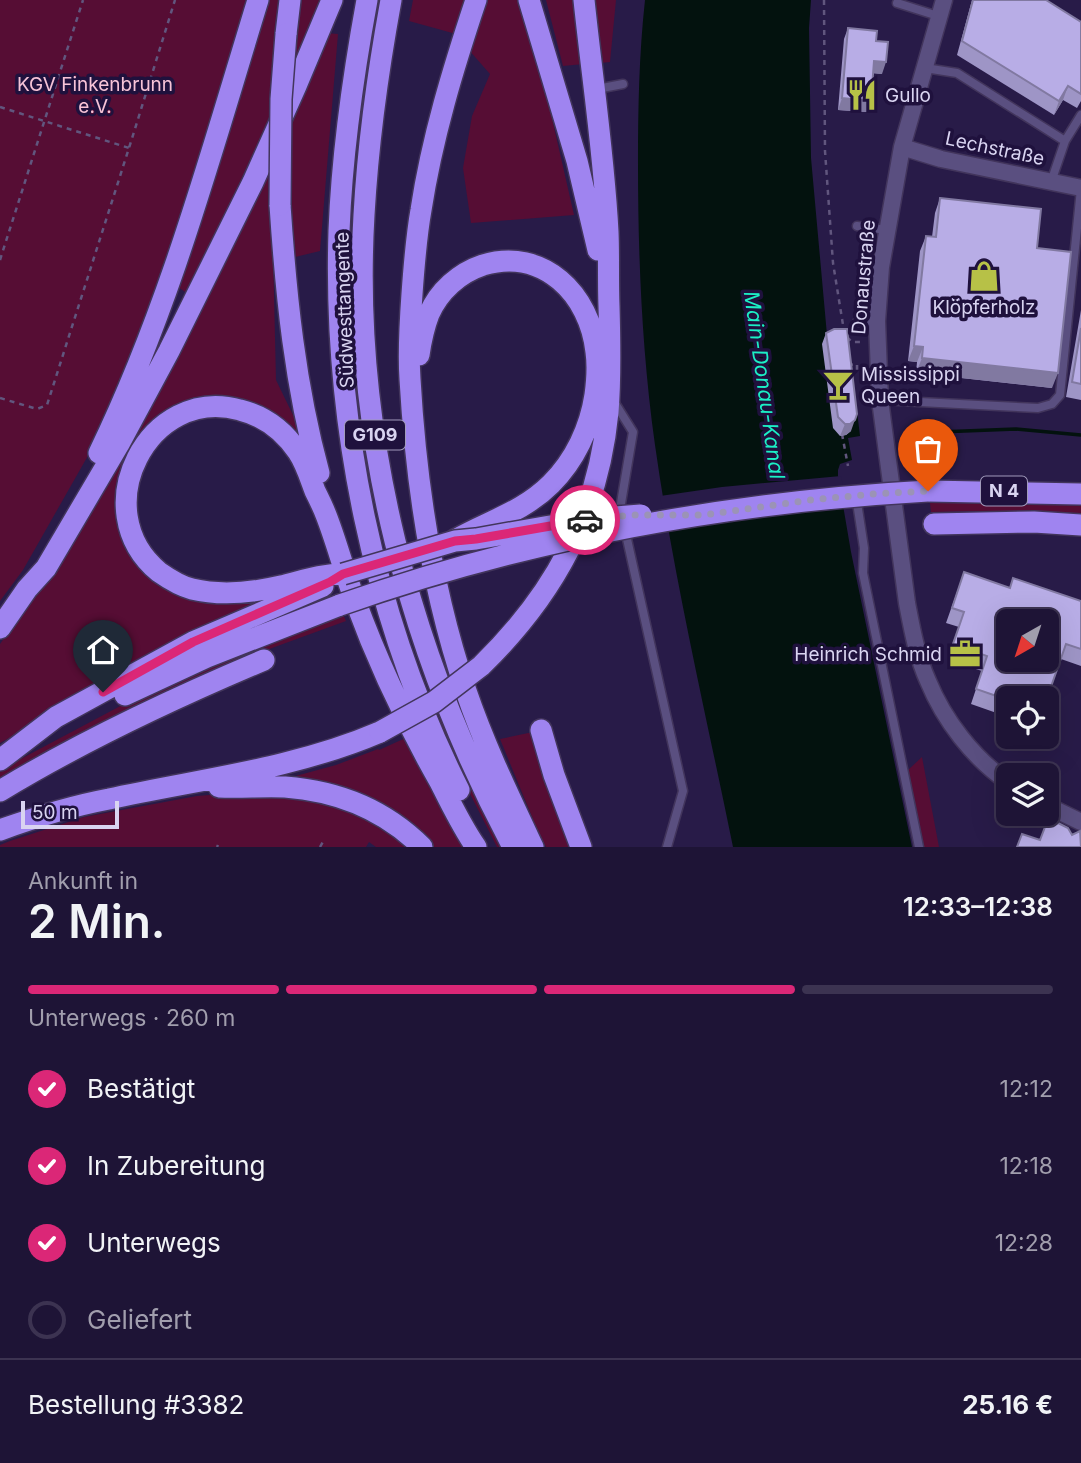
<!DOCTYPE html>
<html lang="de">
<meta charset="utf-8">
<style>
:root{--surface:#1e1436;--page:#2b2142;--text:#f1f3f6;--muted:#a19ead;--line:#3c3351;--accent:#db2777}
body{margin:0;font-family:Inter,sans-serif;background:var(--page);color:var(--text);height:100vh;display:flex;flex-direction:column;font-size:26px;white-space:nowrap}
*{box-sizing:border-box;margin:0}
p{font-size:23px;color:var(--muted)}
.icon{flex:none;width:38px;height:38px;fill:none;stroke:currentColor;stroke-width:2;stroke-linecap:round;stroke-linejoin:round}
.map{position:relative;height:847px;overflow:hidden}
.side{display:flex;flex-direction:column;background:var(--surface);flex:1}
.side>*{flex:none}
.needle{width:46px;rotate:219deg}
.tools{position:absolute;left:996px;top:609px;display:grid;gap:14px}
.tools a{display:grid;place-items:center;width:63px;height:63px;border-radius:10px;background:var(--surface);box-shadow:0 7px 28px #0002,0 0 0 2px var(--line);font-size:35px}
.scale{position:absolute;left:21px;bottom:18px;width:98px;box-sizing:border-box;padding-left:7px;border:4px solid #d9d4f1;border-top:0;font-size:19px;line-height:24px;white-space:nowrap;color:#d9d4f1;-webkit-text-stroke:5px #1f113d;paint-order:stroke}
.pin{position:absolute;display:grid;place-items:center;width:60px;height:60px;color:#fff;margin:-72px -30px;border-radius:50% 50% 50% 0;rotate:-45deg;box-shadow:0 0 7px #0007}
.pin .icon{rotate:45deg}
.courier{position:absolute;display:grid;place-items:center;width:70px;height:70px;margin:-35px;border:5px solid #db2777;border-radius:50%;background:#fff;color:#222;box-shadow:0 2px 9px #0007}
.head em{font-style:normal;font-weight:600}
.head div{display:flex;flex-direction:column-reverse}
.head{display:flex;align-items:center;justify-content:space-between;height:119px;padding:0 28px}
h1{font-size:46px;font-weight:600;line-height:52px}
.bar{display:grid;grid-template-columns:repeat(4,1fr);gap:10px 7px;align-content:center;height:84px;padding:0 28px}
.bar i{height:9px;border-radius:5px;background:var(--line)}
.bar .selected{background:var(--accent)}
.bar p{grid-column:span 4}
.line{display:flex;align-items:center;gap:18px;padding:0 28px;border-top:2px solid var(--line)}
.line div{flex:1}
ol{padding:0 28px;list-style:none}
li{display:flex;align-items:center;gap:21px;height:77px}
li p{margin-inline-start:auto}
li .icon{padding:7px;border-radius:50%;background:var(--accent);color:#fff;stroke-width:4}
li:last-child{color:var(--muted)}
li i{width:38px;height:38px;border:4px solid var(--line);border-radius:50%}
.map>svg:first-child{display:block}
</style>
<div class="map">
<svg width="1081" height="847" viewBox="0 0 1081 847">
<rect width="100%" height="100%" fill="#281b48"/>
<path fill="#560d34" d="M0 0H249L161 281 106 424 23 570 0 601Z
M264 0H283L277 13 271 115 188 294 178 287Z
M301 0H321L291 77Z
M413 0H467L456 34 409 21Z
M486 0H518L551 114 574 215 471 223 463 168 472 116 490 74 468 49Z
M546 0H577L584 64 563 66Z
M592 0H616L610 62 600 63Z
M325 33 338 34 320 251 291 258 290 118Z
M271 167 276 380 308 446 198 404 124 477 150 572 271 600 82 698 0 743V644L27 606 143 411 163 387Z
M949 502 1081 503V513L986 511 931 512 930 503Z
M342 612 346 621 272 648 179 688 0 781V770L126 703 175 679Z
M444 716 506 847H497L463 780 437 721Z
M533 732 574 847H546L537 829 500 739Z
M410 736 470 847H431L292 783V777L336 765 378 749 379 750Z
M922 757 939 847H924L908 770Z
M235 793 333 800 416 847H376L369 842 366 847H0V845L10 841 84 817 197 796Z"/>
<path fill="#03120e" d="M645 0H811L809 28 811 158 827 335 849 345 860 436 848 438 852 460 840 464 838 470V476L851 552 912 847H733C706 714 674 580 655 445 642 352 638 258 638 164 638 109 639 55 645 0Z"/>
<path fill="#281b48" d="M841 476 847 507 823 509 666 530 660 496 722 487Z"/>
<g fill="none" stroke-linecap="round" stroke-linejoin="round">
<path stroke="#03120e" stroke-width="3.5" d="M913 433 1016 429 1081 435"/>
<defs>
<path id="lane" d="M897 3 938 16
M925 68 957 73 1065 141 1051 182
M597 89 623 84
M1065 141 1081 115
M857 226 887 230
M857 322 877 321
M613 400 633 432 620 509 621 514
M880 400 1038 408 1052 404 1060 395 1081 189
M856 496 864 548 863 573 919 847
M625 530 683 791 667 847"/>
<path id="street" d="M944 0 902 147 881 267 877 321 880 400 907 603C912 629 917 657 928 681 944 720 973 758 1008 782
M902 147 941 159 1081 188
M1046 805 1081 822"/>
<path id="highway" d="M367 0C353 76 342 153 339 231 333 422 373 618 459 790
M391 0C378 71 368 143 364 215 351 435 410 654 513 847
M476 0C453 69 432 138 421 210 416 238 414 266 412 294 410 322 408 351 410 379 416 484 432 591 466 691 484 744 509 796 533 847
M529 0 577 161 598 250
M286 34 290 0
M280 205C286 296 295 385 319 473
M419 355C421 341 424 327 429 314 439 291 459 273 483 265 543 247 590 294 596 352 598 366 597 380 595 395 590 428 575 460 551 484 523 512 488 521 455 540
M99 453C169 309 211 153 258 0
M928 491 1081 494
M934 524 1034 522 1081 525
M343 574C321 574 302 581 281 586 251 593 221 596 192 589 180 586 169 579 159 572 84 510 149 384 240 410 264 416 284 431 298 452 306 464 310 478 315 491 319 499 323 507 326 515 337 543 344 572 355 600 378 663 407 724 440 782 451 804 462 827 476 847
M0 628 27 589 46 568 119 444 169 351 253 182 296 86 332 0
M481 666C554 595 598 515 608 412 611 376 610 341 609 306 608 281 609 256 608 232 604 154 592 77 584 0
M125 695 207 657 340 605
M541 730 554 775 581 847
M0 760 56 717 193 642 323 586
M219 787C241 788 263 786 285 787 338 791 384 809 422 847
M0 791C84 740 174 698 264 660
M0 830C36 817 72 806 109 799 200 779 294 769 380 732"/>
</defs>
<use href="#lane" stroke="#42355c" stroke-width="11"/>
<use href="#street" stroke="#42355c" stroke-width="19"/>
<use href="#highway" stroke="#42355c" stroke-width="24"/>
<path stroke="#61567e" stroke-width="2.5" stroke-dasharray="5 5" stroke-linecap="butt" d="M824 0 825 151 833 263 844 331
M0 107 129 148
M0 260 83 0
M847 337 852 342H863
M848 365 857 364V372L866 371
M0 398 37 409 47 405 129 148 175 0
M842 434 848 466
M217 847 218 845
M320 847 324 840"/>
<use href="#lane" stroke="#5a4f80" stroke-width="8"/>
<use href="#street" stroke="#5a4f80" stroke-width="16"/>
<use href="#highway" stroke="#9f84f0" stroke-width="21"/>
<defs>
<path id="highway-bridge" d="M280 205 281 99 286 34
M343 574 455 541 476 539 590 519 641 515
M340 605C528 539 729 502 928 491
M380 732 434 702 481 666"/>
</defs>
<use href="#highway-bridge" stroke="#42355c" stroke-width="24" stroke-linecap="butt"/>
<use href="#highway-bridge" stroke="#9f84f0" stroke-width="21"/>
</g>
<path fill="#9e95c6" d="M972 0H1046L1081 22V101L1077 108 1063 100 1054 115 957 55Z
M848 28 882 74 873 73 867 112 838 110 844 39Z
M940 198 1037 248 1052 388 916 373 917 362 908 361 920 251 926 236 932 237 935 213Z
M1081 310V400L1066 397Z
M826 333 851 431 846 435 840 436 833 428 822 344Z
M964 572 1009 588 1081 601V666L1061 659 1008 698V717L971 704 982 671 948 660 959 627 946 623Z"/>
<path fill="#8179a1" d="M874 61 886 62 882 74 870 73Z
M1068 86 1063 100 1054 115 1059 101Z
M842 98 871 101 867 112 838 110Z
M914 346 923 347 917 362 908 361Z
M922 358 1058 373 1052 388 916 373Z
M857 414 851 431 846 435 840 436 845 424Z"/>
<path fill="#b8ade6" stroke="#8179a1" stroke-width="2" fill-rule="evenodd" d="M973 0H1046L1081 22V94L1068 86 1059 101 962 41Z
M848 28 877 31 876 41 888 42 886 62 874 61 871 101 842 98Z
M940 198 1041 209 1037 248 1071 252 1058 373 922 358 923 347 914 346 926 236 936 237Z
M1081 328V384L1072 382Z
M834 329H847L857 414 855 420 850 424H845L838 417 826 333Z
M964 572 1010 588 1013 578 1081 601V649L1066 644 1046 701V698H1008V700L976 689 987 656 953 644 964 612 952 608ZM1008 621H1046V660H1008Z
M1058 823 1068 828 1072 835 1080 831 1081 847H1017L1022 834 1040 840 1045 827Z"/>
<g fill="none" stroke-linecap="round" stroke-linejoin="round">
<path stroke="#9b93b6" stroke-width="7" stroke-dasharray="0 12.6" d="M585 520 631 515H703L811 500 873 494 928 491"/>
<path stroke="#db2777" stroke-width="9" d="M103 692 193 642 330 582 343 574 455 541 476 539 585 520"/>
</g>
<defs>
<symbol id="restaurant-bare" viewBox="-9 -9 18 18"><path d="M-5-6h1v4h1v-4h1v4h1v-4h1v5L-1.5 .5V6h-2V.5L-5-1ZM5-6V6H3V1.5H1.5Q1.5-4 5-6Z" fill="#b7c147" stroke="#1f113d" stroke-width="2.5" paint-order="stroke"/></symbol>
<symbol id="shop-bare" viewBox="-9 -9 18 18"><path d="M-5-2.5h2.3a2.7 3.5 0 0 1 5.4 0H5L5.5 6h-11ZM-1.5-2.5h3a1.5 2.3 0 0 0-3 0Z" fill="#b7c147" stroke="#1f113d" stroke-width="2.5" paint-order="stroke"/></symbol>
<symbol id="bar-bare" viewBox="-9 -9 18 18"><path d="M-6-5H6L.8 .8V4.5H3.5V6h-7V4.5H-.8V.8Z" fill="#b7c147" stroke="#1f113d" stroke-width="2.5" paint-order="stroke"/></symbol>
<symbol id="office-bare" viewBox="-9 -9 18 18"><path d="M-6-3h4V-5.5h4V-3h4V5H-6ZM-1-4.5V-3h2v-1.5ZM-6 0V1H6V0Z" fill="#b7c147" stroke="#1f113d" stroke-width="2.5" paint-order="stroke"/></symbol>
</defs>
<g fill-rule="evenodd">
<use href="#restaurant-bare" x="840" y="73" width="44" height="44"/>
<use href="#shop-bare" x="962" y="254" width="44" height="44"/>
<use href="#bar-bare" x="816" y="363" width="44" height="44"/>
<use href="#office-bare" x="943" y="632" width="44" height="44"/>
</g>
<g text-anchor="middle" stroke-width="7" stroke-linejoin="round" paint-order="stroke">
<g fill="#1f113d" stroke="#a19abb" stroke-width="2">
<rect x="345" y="420.5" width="60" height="29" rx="5"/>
<rect x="981" y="476.5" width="46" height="29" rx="5"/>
</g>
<g font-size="18" font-weight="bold" fill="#d9d4f1">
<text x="375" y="441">G109</text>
<text x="1004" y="497">N 4</text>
</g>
<g font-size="19" fill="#f6c3d7" stroke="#1f113d">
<text x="95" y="91">KGV Finkenbrunn<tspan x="95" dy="22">e.V.</tspan></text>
</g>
<g font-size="19" fill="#d9d4f1" stroke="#1f113d" text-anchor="start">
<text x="885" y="102">Gullo</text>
<text x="984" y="314" text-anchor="middle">Klöpferholz</text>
<text x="861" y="381">Mississippi<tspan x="861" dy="22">Queen</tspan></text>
<text x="942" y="661" text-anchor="end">Heinrich Schmid</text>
</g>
<g font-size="19" fill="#d9d4f1" stroke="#1f113d">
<text transform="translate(995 148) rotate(12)" y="7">Lechstraße</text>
<text transform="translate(863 277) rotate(-85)" y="7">Donaustraße</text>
<text transform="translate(344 310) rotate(-92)" y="7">Südwesttangente</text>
</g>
<g font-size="21" font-style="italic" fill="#1bf0c6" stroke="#1f113d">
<text transform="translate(764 385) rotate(82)" y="7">Main-Donau-Kanal</text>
</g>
</g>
</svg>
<div class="tools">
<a><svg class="needle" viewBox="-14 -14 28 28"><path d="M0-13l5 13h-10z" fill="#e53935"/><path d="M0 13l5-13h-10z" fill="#a19ead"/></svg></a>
<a><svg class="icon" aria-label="locate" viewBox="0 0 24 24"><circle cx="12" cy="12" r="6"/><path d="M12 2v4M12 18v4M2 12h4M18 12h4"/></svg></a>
<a><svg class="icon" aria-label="layers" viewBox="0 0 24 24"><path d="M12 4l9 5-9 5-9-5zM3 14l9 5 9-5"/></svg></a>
</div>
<div class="scale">50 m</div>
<div class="pin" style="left:928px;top:491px;background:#ea580c"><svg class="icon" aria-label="bag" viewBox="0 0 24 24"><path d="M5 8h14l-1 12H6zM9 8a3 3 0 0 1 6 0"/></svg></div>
<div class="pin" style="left:103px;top:692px;background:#1f2937"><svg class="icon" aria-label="home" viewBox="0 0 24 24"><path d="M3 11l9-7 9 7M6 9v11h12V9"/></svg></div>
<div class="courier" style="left:585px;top:520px"><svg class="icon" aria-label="car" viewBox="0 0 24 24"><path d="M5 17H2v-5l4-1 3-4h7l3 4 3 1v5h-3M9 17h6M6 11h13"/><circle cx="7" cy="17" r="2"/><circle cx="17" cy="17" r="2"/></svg></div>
</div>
<section class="side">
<div class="head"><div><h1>2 Min.</h1><p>Ankunft in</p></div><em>12:33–12:38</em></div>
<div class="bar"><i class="selected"></i><i class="selected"></i><i class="selected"></i><i></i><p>Unterwegs · 260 m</p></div>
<ol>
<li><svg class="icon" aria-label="check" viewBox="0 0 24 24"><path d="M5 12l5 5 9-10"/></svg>Bestätigt<p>12:12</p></li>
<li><svg class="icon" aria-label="check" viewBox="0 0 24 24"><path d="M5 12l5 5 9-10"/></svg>In Zubereitung<p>12:18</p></li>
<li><svg class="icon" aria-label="check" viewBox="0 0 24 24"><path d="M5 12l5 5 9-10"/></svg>Unterwegs<p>12:28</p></li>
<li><i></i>Geliefert</li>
</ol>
<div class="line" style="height:91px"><div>Bestellung #3382</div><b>25.16 €</b></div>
</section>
